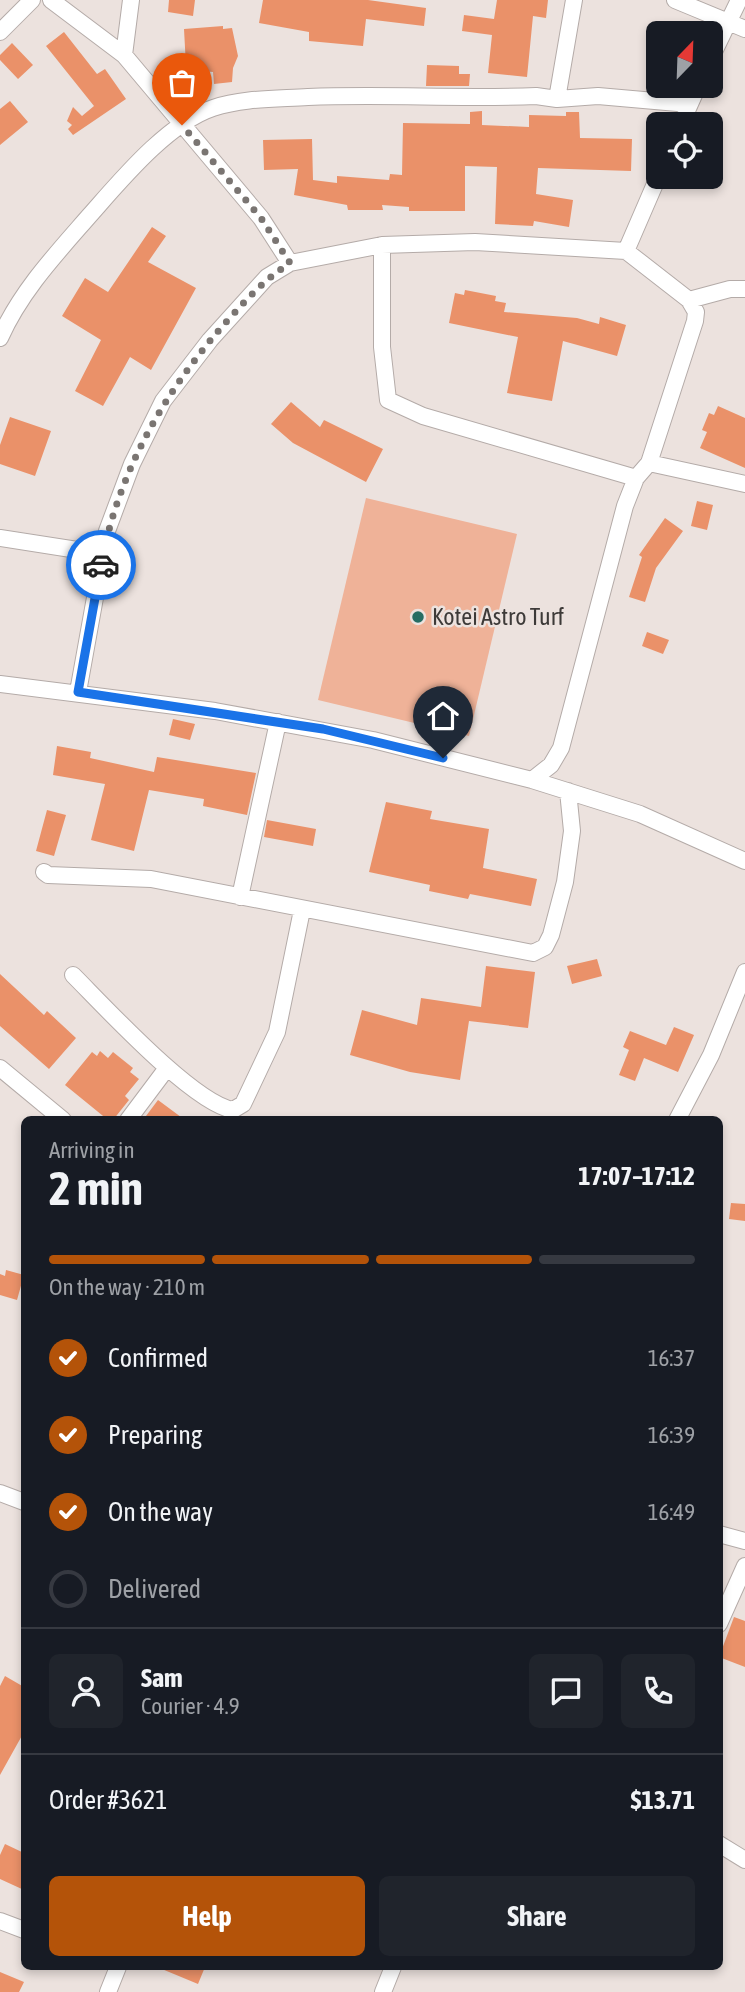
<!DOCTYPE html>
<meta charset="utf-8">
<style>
:root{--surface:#171b24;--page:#20242c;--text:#f1f3f6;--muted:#9ea1a6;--line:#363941;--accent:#b45309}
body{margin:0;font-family:"Asap Condensed",sans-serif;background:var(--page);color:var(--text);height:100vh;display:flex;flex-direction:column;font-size:26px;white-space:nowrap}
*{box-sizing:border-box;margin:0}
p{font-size:23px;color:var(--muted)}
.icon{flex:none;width:38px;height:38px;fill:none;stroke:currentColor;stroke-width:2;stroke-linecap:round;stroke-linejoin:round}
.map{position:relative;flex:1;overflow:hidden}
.details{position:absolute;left:21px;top:1116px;width:702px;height:854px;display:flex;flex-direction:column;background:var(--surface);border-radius:10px;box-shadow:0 4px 10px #0003}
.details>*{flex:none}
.needle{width:46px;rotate:23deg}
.controls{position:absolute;left:646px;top:21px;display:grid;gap:14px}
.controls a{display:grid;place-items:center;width:77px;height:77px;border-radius:10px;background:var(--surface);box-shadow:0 4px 10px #0003;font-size:35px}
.pin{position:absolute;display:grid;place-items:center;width:60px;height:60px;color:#fff;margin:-72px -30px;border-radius:50% 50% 50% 0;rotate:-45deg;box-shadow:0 0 7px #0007}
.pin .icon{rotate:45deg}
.courier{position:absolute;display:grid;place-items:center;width:70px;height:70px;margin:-35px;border:5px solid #1a73e8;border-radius:50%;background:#fff;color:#222;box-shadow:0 2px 9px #0007}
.overview em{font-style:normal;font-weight:700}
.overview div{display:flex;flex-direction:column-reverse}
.overview{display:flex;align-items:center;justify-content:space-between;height:119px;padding:0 28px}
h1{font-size:46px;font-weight:700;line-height:52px}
.bar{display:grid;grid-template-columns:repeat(4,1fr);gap:10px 7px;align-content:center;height:84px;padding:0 28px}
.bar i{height:9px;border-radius:5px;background:var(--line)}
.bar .on{background:var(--accent)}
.bar p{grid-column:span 4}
.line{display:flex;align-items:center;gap:18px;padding:0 28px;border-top:2px solid var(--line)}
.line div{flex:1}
.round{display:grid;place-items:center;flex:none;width:74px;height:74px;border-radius:10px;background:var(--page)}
ol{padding:0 28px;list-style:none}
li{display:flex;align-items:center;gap:21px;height:77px}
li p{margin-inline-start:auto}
li .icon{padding:7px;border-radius:50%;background:var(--accent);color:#fff;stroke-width:4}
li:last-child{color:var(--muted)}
li i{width:38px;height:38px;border:4px solid var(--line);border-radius:50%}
.button{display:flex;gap:14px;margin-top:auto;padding:14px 28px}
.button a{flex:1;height:80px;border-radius:10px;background:var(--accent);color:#fff;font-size:28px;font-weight:700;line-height:80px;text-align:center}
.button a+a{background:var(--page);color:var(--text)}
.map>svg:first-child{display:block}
</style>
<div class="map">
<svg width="745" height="1992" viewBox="0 0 745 1992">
<rect width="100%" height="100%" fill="#ece2de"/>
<path fill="#efb298" d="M366 498 517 534 469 736 318 700Z"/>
<path fill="#ea9169" d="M169 0H195L193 16 168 12Z
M263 0H368L426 8 424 26 366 19 363 46 309 41V32L259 23Z
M497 0H548L546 18 533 16 527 77 488 73 492 35 462 31 464 15 494 19Z
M223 26V29L232 28 238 56 233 68 232 82 214 84 213 72 202 71 200 65 186 66 184 29Z
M64 32 97 74 105 69 126 99 73 135 68 129 72 125 67 121 73 107 82 116 94 106 46 46Z
M12 43 33 65 18 79 0 60V55Z
M427 65 459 66V74H470L469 86H426Z
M10 101 28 122 0 145V109Z
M482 111V125L529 127V115L566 116V112H579L580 138 632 139 631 171 538 168 536 194 573 200 569 227 534 221 533 226 495 224 497 167 465 166V211H409V207L382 205 383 210H348L347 205 294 195 298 169 264 170 263 140 312 139 313 180 337 183V176L389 180 390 174 402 175 403 123 470 124V112Z
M152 227 166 236 148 262 196 288 151 370 130 357 103 406 75 391 101 340 62 316 85 278 108 292Z
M465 290 496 296 495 301 506 303 504 312 577 318 599 324 600 317 626 325 617 356 563 341 552 401 507 393 518 337 449 323 455 293 464 295Z
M291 402 320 427 324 420 383 449 366 482 293 443 271 424Z
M718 406 745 418V468L700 448 707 432 702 430 709 413 714 415Z
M10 417 51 431 35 476 0 464V445Z
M697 501 713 505 707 530 691 526Z
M665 518 683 531 656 568 645 602 629 597 642 557 639 555Z
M647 632 669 640 663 654 642 646Z
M173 719 195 724 190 740 169 735Z
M57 746 91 752 90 758 154 772 157 757 256 773 247 815 203 806 204 799 149 790 134 851 91 840 105 784 53 775Z
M386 802 432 811 430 819 489 829 483 868 537 879 531 906 470 894 468 899 429 891 430 885 369 872Z
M47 810 66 815 54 856 36 851Z
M267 820 316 829 313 846 264 837Z
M597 959 602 976 572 984 567 966Z
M486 966 535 972 528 1028 469 1021 460 1080 410 1072 350 1055 362 1010 417 1025 421 998 481 1007Z
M0 974 44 1015 47 1011 76 1038 49 1069 0 1026Z
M674 1027 694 1035 678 1072 644 1058 635 1081 619 1075 629 1050 623 1047 630 1031 666 1045Z
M100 1051 108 1058 113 1052 133 1068 130 1072 139 1079 125 1096 129 1100 113 1120H108L65 1085 92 1052 97 1056Z
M158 1100 185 1120H143Z
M731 1203 745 1204V1221L729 1219Z
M6 1270 24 1275 17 1300 0 1295V1274L5 1276Z
M734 1617 745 1621V1667L719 1657Z
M5 1676 24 1687V1732L0 1775V1686Z
M5 1844 24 1853V1890L0 1879V1855Z
M157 1967H205L198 1984Z
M0 1972 24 1982 19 1992H0Z"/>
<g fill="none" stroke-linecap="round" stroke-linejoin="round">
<defs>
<path id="minor" d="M51 0 124 55 261 218 290 263
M675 0 745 29
M0 32 32 0
M124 55 131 0
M710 60 739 0
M557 99 574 0
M681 124 698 86
M382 245V347L388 400 423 416 636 478
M626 251 658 177
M689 300 730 289H745
M0 338C21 291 56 254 90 215 121 180 168 123 213 108 242 98 277 99 308 97 384 94 460 99 536 96L557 99 598 96 689 104
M649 463 745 484
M0 538 103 554
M0 684 215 711 373 740 532 780 640 814 745 861
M78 692 107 531 132 464 163 401 210 340 267 277 290 263 382 245 475 242 626 251 689 300 696 312 695 321 649 463 636 478 625 506 561 748 551 765 532 780
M44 872 48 875 151 879 533 953 545 947 551 935 565 882 572 831 568 791
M240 897 278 722
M73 975C105 1007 193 1103 233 1110L243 1104 277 1032 302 910
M0 1068 63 1120
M128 1120 167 1068
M677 1120 711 1055 745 972
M0 1493 24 1502
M719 1534 745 1541
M719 1624 745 1566
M719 1844 745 1860
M0 1921 24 1930
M108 1992 118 1967
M383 1992 393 1967"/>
</defs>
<use href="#minor" stroke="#b4aba8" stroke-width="18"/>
<use href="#minor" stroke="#fff" stroke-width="16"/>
</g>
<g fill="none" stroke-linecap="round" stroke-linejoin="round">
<path stroke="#7a7572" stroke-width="7" stroke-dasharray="0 12.6" d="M101 565C118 472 164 392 227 321 247 299 265 279 290 263L261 218 182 125"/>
<path stroke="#1a73e8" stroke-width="9" d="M101 565 78 692 323 729 443 758"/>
</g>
<circle fill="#266d63" stroke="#ece2de" stroke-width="2.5" cx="418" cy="617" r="7"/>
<g text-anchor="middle" stroke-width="5" stroke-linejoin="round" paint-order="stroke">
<g font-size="24" fill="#3d3a38" stroke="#ece2de" text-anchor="start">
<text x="432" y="625">Kotei Astro Turf</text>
</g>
</g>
</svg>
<div class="controls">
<a><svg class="needle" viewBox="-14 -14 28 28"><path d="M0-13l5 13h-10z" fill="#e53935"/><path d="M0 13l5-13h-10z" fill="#9ea1a6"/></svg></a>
<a><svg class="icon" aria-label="locate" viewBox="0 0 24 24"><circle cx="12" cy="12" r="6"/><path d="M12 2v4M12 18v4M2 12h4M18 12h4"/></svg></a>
</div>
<div class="pin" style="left:182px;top:125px;background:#ea580c"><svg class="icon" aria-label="bag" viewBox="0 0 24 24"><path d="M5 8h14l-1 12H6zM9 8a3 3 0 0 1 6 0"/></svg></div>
<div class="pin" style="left:443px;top:758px;background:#1f2937"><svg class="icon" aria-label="home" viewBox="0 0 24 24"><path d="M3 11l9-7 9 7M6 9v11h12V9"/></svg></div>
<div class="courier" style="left:101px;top:565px"><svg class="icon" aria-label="car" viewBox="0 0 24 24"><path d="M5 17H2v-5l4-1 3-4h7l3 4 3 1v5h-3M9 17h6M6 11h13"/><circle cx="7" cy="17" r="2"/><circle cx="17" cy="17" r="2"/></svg></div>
<section class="details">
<div class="overview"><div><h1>2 min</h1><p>Arriving in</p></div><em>17:07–17:12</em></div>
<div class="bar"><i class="on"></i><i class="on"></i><i class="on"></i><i></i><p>On the way · 210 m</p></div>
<ol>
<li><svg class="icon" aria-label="check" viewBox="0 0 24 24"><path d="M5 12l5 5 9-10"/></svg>Confirmed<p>16:37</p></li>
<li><svg class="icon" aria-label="check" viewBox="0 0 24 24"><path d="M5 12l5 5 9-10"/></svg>Preparing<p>16:39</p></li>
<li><svg class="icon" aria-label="check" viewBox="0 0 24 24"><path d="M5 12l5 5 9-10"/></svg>On the way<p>16:49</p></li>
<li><i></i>Delivered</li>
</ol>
<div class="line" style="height:126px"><a class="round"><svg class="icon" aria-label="person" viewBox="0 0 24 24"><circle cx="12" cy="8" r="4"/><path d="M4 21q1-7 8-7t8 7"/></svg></a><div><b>Sam</b><p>Courier · 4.9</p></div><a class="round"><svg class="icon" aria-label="chat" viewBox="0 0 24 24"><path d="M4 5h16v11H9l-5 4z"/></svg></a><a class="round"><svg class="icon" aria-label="phone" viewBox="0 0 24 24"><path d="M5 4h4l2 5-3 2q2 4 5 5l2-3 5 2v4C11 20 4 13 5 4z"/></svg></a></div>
<div class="line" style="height:91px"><div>Order #3621</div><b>$13.71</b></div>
<div class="button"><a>Help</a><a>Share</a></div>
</section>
</div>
